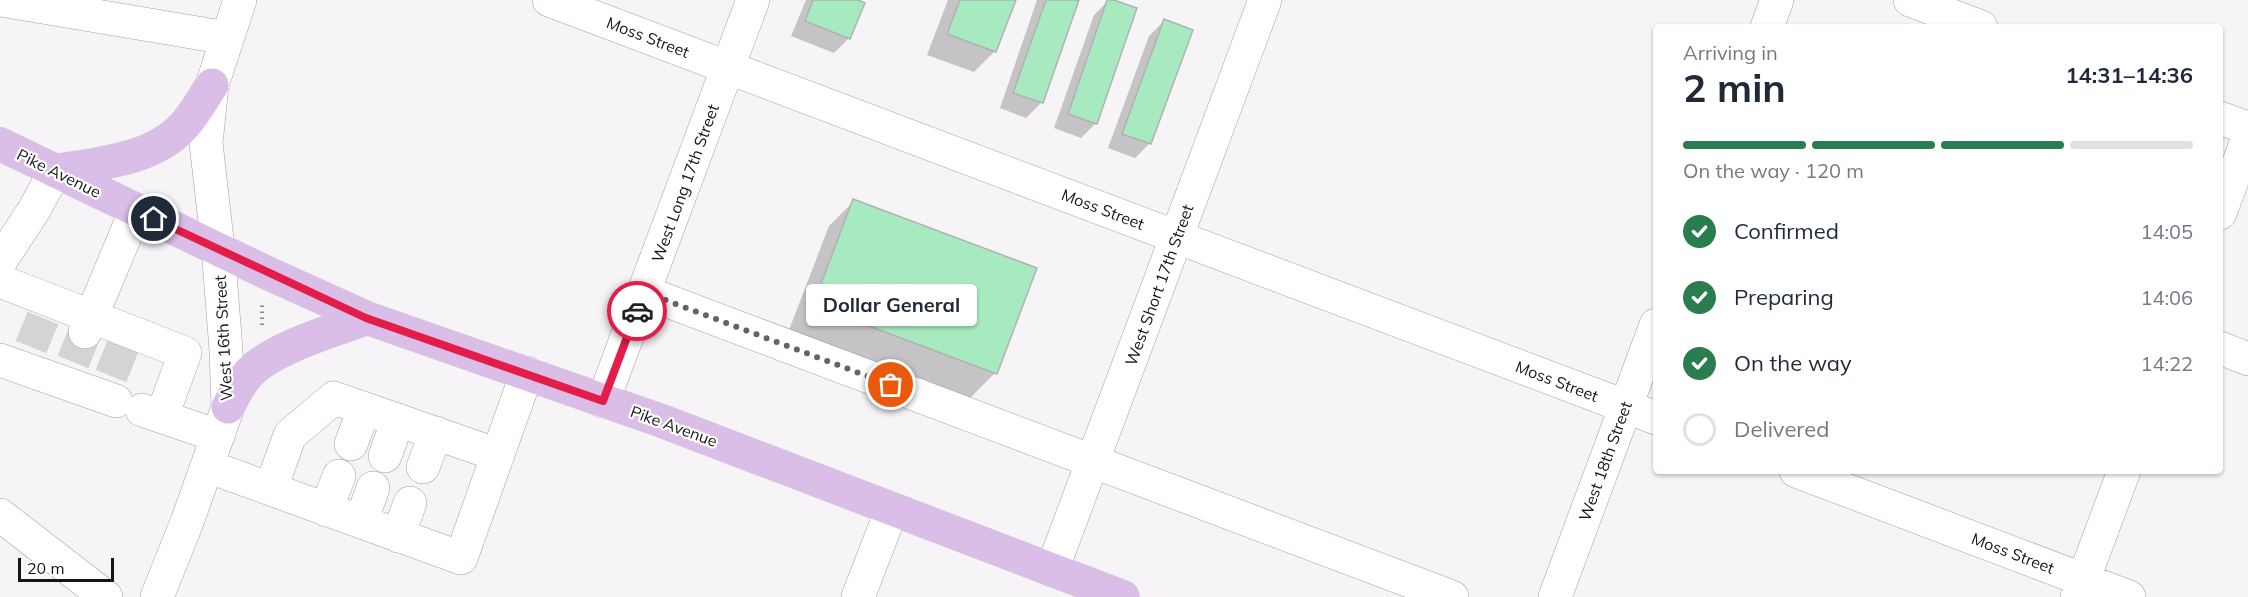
<!DOCTYPE html>
<meta charset="utf-8">
<style>
:root{--surface:#fff;--page:#f6f6f7;--text:#1f2937;--muted:#747a83;--line:#e0e1e3;--accent:#297d4f}
body{margin:0;font-family:Mulish,sans-serif;background:var(--page);color:var(--text);height:100vh;display:flex;flex-direction:column;font-size:22px;white-space:nowrap}
*{box-sizing:border-box;margin:0}
p{font-size:20px;color:var(--muted)}
.icon{flex:none;width:33px;height:33px;fill:none;stroke:currentColor;stroke-width:2;stroke-linecap:round;stroke-linejoin:round}
.map{position:relative;flex:1;overflow:hidden}
.details{position:absolute;left:1653px;top:24px;width:570px;height:450px;display:flex;flex-direction:column;background:var(--surface);border-radius:6px;box-shadow:0 2px 4px #0004}
.details>*{flex:none}
.scale{position:absolute;left:18px;bottom:15px;width:96px;box-sizing:border-box;padding-left:6px;border:3px solid #151516;border-top:0;font-size:16px;line-height:21px;white-space:nowrap;color:#151516;-webkit-text-stroke:4px #fff;paint-order:stroke}
.pin{position:absolute;display:grid;place-items:center;width:51px;height:51px;color:#fff;margin:-26px;border:3px solid #fff;border-radius:50%;box-shadow:0 2px 6px #0007}
.courier{position:absolute;display:grid;place-items:center;width:60px;height:60px;margin:-30px;border:4px solid #e11d48;border-radius:50%;background:#fff;color:#222;box-shadow:0 2px 8px #0007}
.bubble{position:absolute;height:42px;border-radius:6px;background:var(--surface);box-shadow:0 2px 4px #0004;font-size:20px;font-weight:700;line-height:42px;text-align:center}
.head em{font-style:normal;font-weight:700}
.head div{display:flex;flex-direction:column-reverse}
.head{display:flex;align-items:center;justify-content:space-between;height:102px;padding:0 30px}
h1{font-size:39px;font-weight:700;line-height:45px}
.bar{display:grid;grid-template-columns:repeat(4,1fr);gap:9px 6px;align-content:center;height:72px;padding:0 30px}
.bar i{height:8px;border-radius:4px;background:var(--line)}
.bar .selected{background:var(--accent)}
.bar p{grid-column:span 4}
ol{padding:0 30px;list-style:none}
li{display:flex;align-items:center;gap:18px;height:66px}
li p{margin-inline-start:auto}
li .icon{padding:6px;border-radius:50%;background:var(--accent);color:#fff;stroke-width:4}
li:last-child{color:var(--muted)}
li i{width:33px;height:33px;border:3px solid var(--line);border-radius:50%}
.map>svg:first-child{display:block}
</style>
<div class="map">
<svg width="2248" height="597" viewBox="0 0 2248 597">
<rect width="100%" height="100%" fill="#f7f4f8"/>
<path fill="#0003" d="M806 0H861L849 38 834 53 791 36Z
M948 0H1014L995 51 974 72 927 55Z
M1037 0H1077L1041 103 1026 118 1000 108Z
M1109 0 1096 123 1081 138 1054 128 1094 15Z
M1164 21 1150 143 1135 158 1108 148 1149 36Z
M854 201 995 373 970 398 789 330 829 226Z"/>
<path fill="#a8eabf" stroke="#afb3b0" stroke-width="1.5" d="M813 0H858L865 3 850 39 805 21Z
M960 0H1016L996 52 947 34Z
M1046 0H1079L1043 103 1013 93Z
M1107 0H1114L1137 8 1097 124 1068 114Z
M1164 19 1193 30 1151 144 1122 134Z
M853 199 1037 268 997 374 813 305Z"/>
<g fill="none" stroke-linecap="round" stroke-linejoin="round">
<path stroke="#d5d3d6" stroke-width="33" stroke-dasharray="33 16" stroke-linecap="butt" d="M31 347 43 318
M73 362 85 332
M111 376 123 346"/>
<defs>
<path id="minor" d="M1 0 227 38
M549 0 1656 418
M1910 0 1981 27
M1767 27 1777 0
M2220 118 2248 128
M2220 213 2248 138
M0 262 34 210 55 171
M0 281 185 353 162 416
M644 292 1452 597
M85 332 136 210
M2220 348 2248 359
M0 360 116 401
M603 401 753 0
M142 410 218 436
M351 444 364 409
M385 456 398 420
M207 466 461 558 527 373
M423 467 436 433
M1796 471 2129 597
M271 488 290 435 334 398 498 455
M326 510 339 476
M0 515 106 597
M361 522 373 488
M398 536 410 503
M1052 570 1265 0
M157 597 187 522 228 407 226 350 218 248 206 143 212 85 240 0
M858 597 892 509
M1555 597 1656 325
M2077 597 2124 471"/>
<path id="major" d="M0 144 263 271 367 318 662 421 1123 597
M55 171C101 163 157 160 188 121 197 110 204 97 212 85
M228 407C234 395 240 382 250 372 275 347 333 331 367 318"/>
</defs>
<use href="#minor" stroke="#a2a0a3" stroke-width="34"/>
<use href="#major" stroke="#d0d0d0" stroke-width="34"/>
<path stroke="#868487" stroke-width="4" stroke-dasharray="1.5 4.5" stroke-linecap="butt" d="M262 325V305"/>
<use href="#minor" stroke="#fff" stroke-width="33"/>
<use href="#major" stroke="#dbbee7" stroke-width="33"/>
</g>
<g fill="none" stroke-linecap="round" stroke-linejoin="round">
<path stroke="#646365" stroke-width="6" stroke-dasharray="0 10.8" d="M637 311 644 292 891 385"/>
<path stroke="#e11d48" stroke-width="8" d="M154 219 366 318 603 401 637 311"/>
</g>
<g text-anchor="middle" stroke-width="4.5" stroke-linejoin="round" paint-order="stroke">
<g font-size="16" fill="#151516" stroke="#fff">
<text transform="translate(648 37) rotate(21)" y="6">Moss Street</text>
<text transform="translate(59 173) rotate(26)" y="6">Pike Avenue</text>
<text transform="translate(685 183) rotate(-70)" y="6">West Long 17th Street</text>
<text transform="translate(1103 209) rotate(21)" y="6">Moss Street</text>
<text transform="translate(1159 285) rotate(-70)" y="6">West Short 17th Street</text>
<text transform="translate(223 338) rotate(-93)" y="6">West 16th Street</text>
<text transform="translate(1557 381) rotate(21)" y="6">Moss Street</text>
<text transform="translate(674 426) rotate(20)" y="6">Pike Avenue</text>
<text transform="translate(1605 461) rotate(-70)" y="6">West 18th Street</text>
<text transform="translate(2013 553) rotate(21)" y="6">Moss Street</text>
</g>
</g>
</svg>
<div class="scale">20 m</div>
<div class="pin" style="left:891px;top:385px;background:#ea580c"><svg class="icon" aria-label="bag" viewBox="0 0 24 24"><path d="M5 8h14l-1 12H6zM9 8a3 3 0 0 1 6 0"/></svg></div>
<div class="pin" style="left:154px;top:219px;background:#1f2937"><svg class="icon" aria-label="home" viewBox="0 0 24 24"><path d="M3 11l9-7 9 7M6 9v11h12V9"/></svg></div>
<div class="courier" style="left:637px;top:311px"><svg class="icon" aria-label="car" viewBox="0 0 24 24"><path d="M5 17H2v-5l4-1 3-4h7l3 4 3 1v5h-3M9 17h6M6 11h13"/><circle cx="7" cy="17" r="2"/><circle cx="17" cy="17" r="2"/></svg></div>
<div class="bubble" style="left:806px;top:284px;width:171px">Dollar General</div>
<section class="details">
<div class="head"><div><h1>2 min</h1><p>Arriving in</p></div><em>14:31–14:36</em></div>
<div class="bar"><i class="selected"></i><i class="selected"></i><i class="selected"></i><i></i><p>On the way · 120 m</p></div>
<ol>
<li><svg class="icon" aria-label="check" viewBox="0 0 24 24"><path d="M5 12l5 5 9-10"/></svg>Confirmed<p>14:05</p></li>
<li><svg class="icon" aria-label="check" viewBox="0 0 24 24"><path d="M5 12l5 5 9-10"/></svg>Preparing<p>14:06</p></li>
<li><svg class="icon" aria-label="check" viewBox="0 0 24 24"><path d="M5 12l5 5 9-10"/></svg>On the way<p>14:22</p></li>
<li><i></i>Delivered</li>
</ol>
</section>
</div>
